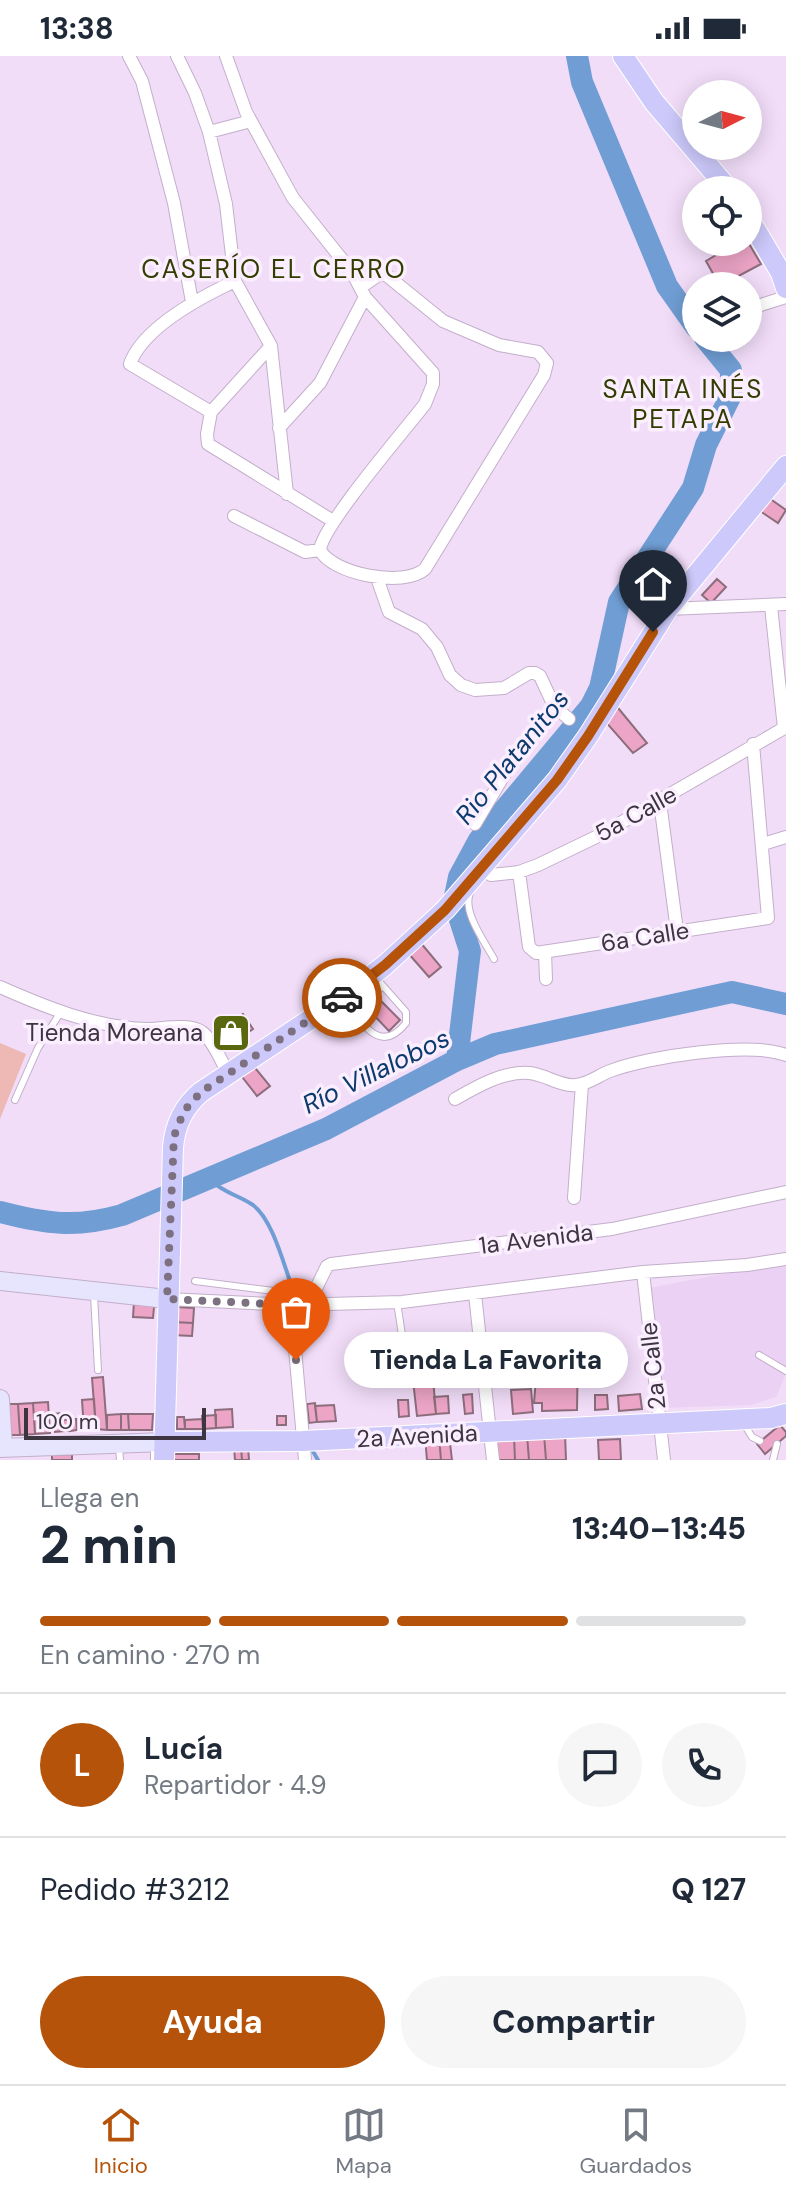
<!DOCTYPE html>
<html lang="es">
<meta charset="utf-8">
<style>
:root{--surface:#fff;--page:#f6f6f7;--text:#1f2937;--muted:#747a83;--line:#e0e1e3;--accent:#b45309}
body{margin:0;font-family:"DM Sans",sans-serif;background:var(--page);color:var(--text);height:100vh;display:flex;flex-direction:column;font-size:30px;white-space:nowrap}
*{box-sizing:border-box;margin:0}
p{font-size:26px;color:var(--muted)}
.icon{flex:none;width:44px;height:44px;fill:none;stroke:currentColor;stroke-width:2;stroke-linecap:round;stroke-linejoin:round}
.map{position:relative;height:1404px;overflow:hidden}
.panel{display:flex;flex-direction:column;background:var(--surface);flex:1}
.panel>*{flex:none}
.needle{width:52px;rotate:84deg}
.tools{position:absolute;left:682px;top:24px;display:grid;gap:16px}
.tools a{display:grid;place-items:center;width:80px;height:80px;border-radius:50%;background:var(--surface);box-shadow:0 4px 20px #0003;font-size:40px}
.scale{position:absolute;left:24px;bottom:20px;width:182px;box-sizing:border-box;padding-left:8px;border:4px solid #3d3540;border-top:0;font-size:22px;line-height:28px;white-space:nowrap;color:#3d3540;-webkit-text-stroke:6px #faeeff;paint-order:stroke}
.pin{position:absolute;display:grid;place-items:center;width:68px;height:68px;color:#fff;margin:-82px -34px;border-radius:50% 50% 50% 0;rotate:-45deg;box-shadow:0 0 8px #0007}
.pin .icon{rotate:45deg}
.courier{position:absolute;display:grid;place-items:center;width:80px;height:80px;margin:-40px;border:6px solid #b45309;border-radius:50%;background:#fff;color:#222;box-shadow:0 2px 10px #0007}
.bubble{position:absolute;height:56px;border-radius:28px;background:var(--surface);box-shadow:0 4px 20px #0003;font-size:26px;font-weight:800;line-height:56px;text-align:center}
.head em{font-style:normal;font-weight:800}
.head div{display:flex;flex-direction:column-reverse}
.head{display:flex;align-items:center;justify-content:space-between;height:136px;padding:0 40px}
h1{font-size:52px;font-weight:800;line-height:60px}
.bar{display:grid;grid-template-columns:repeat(4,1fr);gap:12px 8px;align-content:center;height:96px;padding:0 40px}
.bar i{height:10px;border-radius:6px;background:var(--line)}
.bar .selected{background:var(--accent)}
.bar p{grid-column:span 4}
.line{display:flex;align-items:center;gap:20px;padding:0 40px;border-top:2px solid var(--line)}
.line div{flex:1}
.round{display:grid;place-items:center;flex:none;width:84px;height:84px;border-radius:42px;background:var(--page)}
.button{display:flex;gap:16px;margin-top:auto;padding:16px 40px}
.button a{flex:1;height:92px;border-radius:48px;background:var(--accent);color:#fff;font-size:32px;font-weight:800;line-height:92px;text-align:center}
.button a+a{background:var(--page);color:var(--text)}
.status{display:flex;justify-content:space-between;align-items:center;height:56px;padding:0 40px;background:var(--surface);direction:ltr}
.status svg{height:22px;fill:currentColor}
.tabs{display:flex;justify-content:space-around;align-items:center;height:112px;border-top:2px solid var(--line);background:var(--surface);font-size:22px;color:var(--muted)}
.tabs a{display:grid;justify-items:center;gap:4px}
.tabs .selected{color:var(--accent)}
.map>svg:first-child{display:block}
</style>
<div class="status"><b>13:38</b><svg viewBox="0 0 49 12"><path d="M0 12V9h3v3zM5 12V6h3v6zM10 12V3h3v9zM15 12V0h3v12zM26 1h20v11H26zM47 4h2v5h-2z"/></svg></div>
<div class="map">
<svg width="786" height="1404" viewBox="0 0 786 1404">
<rect width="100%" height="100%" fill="#f2ddf9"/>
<path fill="#ebd1f3" d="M786 1206V1318L776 1341 751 1349 661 1352 649 1232Z"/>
<path fill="#eeb8b5" d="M0 987 26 998 0 1063Z"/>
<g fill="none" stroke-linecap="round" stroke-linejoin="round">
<path stroke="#709ed4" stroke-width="4" d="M210 1124C226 1138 238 1139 253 1149 272 1163 283 1206 291 1228
M311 1392 318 1404"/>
<path stroke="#709ed4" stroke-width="22" d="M577 0 582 26 667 230 696 271
M457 1004 470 895 454 845 459 821 479 784 591 650 600 632 619 546 693 432 706 389 731 339V314L705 282
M0 1156C46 1168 76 1172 122 1159L326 1073 457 1004 495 988 732 936 786 948"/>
</g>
<path fill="#eda5c7" stroke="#8c6d7b" stroke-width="2" d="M738 186H748L761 208 720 230 706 205Z
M769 442 786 454 778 467 760 455Z
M717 523 726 531 711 547 702 539Z
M614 647 647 687 633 697 604 664Z
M420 886 441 911 429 921 408 897Z
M380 944 400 964 389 975 369 954Z
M243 958 253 973 220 996 210 981Z
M251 1007 270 1030 257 1040 239 1017Z
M134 1246 151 1247 154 1251 153 1262 133 1261Z
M177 1251 194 1252 193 1267 172 1266Z
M172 1266 193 1267 192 1280 172 1279Z
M560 1284 561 1291 578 1290 577 1354 542 1355V1347H534L539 1285Z
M103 1321 107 1374 96 1373 92 1322Z
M433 1322 436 1358 417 1360 413 1324Z
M531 1333 533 1356 513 1358 511 1334Z
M472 1338 473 1357 465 1358 463 1339Z
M640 1338 642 1353 619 1355 618 1340Z
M595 1339H607L608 1353 595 1354Z
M448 1340 449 1357 436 1358 434 1341Z
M94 1343 96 1373 84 1374 82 1344Z
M398 1344H408L409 1360 399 1361Z
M48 1346 50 1377 35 1378 33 1347Z
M33 1347 35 1378 20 1379 18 1348Z
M315 1347 317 1366 309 1367 307 1348Z
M5 1348H18L20 1379H10Z
M334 1349 336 1365 317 1366 315 1350Z
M232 1353 233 1371 216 1372 215 1354Z
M62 1357 64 1375 55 1376 53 1358Z
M121 1358H128L129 1374H121Z
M121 1358V1374H107V1359Z
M128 1358H153L152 1374H129Z
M216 1359V1372L203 1373 202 1360Z
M277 1360H286V1369H277Z
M177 1361H184L185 1373H177Z
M83 1362 84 1374H77L76 1363Z
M69 1363H76L77 1374 70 1375Z
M69 1363 70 1375H64L63 1364Z
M203 1363V1373H185V1364Z
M780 1369 786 1376V1380L765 1398 757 1388Z
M565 1377 566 1404H546L544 1378Z
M544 1378 546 1404H529L527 1379Z
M449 1379 452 1404H441L439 1380Z
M527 1379 529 1404H515L514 1380Z
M439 1380 441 1404H427L425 1381Z
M514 1380 515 1404H494L492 1385Z
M620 1383 621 1404H599L598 1384Z
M241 1390H248L249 1404H242Z
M241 1390 242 1404H235L234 1391Z
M72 1398V1404H52V1399Z
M165 1398H199V1404H165Z"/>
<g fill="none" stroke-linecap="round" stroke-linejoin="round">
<defs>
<path id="service" d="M470 837C462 856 485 886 494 903
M346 944C362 967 380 1000 406 967V956L375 921
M354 955 383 930
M15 1044 38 992 62 954
M195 1225 274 1235 277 1238 279 1249
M94 1239 98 1314
M397 1246 407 1312
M759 1299 786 1315
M744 1368 752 1381 760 1385
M154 1388V1404
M119 1391 120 1404
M773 1404 777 1388"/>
<path id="minor" d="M129 0 142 25 174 147 192 246
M177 0 195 37 209 76 226 148 235 225 271 290 287 438
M226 0 246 56 293 142 352 216 365 241 433 317V328L425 348C405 374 322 470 320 494 332 518 404 532 425 513L544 319 547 307 538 296 499 289 443 265 385 218 377 220 361 231
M209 76 251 65
M748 253 786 241
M271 290 211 356 207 378 208 388 333 465
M211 356 130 308C143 271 201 241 235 225
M279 372 320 327 365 241
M234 460 305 496 320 494
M377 522 389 556 422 573 437 591 450 619 461 629 475 634 504 632 529 617H535L540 620 554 650 569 663
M771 550 784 672
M668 553 786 548
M660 746 677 875
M475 768 513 704 554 650
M763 788 786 781
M479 812 491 819 519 816 538 809 598 780 786 671
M519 816 529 891 536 897 768 862 753 688
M545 897 546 923
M0 931C45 951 97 972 147 973 162 973 189 967 202 976 213 984 221 1005 228 1017
M455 1043C476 1031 503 1015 529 1017 545 1018 561 1031 576 1029 589 1028 599 1019 610 1015 648 1001 749 985 786 999
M574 1142 582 1028
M643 1216 664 1404
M475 1238 493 1404
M167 1243 291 1249 402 1246 643 1216 747 1209 786 1203
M291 1249 305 1404
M308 1249 327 1210 331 1208 612 1173 786 1136"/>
<path id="secondary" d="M0 1225 167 1243
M0 1343 3 1392
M0 1392 165 1386"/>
<path id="primary" d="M623 0 654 46 729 134
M748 161 781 217 786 232
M165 1386 303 1385 771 1362 786 1358
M164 1404 173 1091C175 1069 184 1050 201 1036L344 941 385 909 445 854 557 724 588 680 668 553 786 410"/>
</defs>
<use href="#service" stroke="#c3afca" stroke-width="8"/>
<use href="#minor" stroke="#c3afca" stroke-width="14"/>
<use href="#secondary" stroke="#c3afca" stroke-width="20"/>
<use href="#primary" stroke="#fff" stroke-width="22"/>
<use href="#service" stroke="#fff" stroke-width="6"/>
<use href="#minor" stroke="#fff" stroke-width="12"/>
<use href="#secondary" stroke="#e6e5fd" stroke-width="18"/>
<use href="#primary" stroke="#cdcafb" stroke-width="20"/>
</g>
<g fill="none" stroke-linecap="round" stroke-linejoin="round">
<path stroke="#7c7081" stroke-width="8" stroke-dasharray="0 14.4" d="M296 1304 291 1249 167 1243 174 1080 184 1055 201 1036 342 942"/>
<path stroke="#b45309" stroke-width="10" d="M342 942 385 909 445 854 557 724 588 680 653 576"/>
</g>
<defs>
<symbol id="shop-square" viewBox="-11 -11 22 22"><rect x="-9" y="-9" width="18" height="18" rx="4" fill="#59670e" stroke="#faeeff"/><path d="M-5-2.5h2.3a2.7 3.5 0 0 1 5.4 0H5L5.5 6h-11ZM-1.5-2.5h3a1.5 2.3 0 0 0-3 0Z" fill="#fff"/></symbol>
</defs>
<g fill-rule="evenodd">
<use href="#shop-square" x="209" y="955" width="44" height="44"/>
</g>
<g text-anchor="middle" stroke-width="7" stroke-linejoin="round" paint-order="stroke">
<g font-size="24" fill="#3d3540" stroke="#faeeff">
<text transform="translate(636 758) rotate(-29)" y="8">5a Calle</text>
<text transform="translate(645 881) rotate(-9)" y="8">6a Calle</text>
<text transform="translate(536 1183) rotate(-7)" y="8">1a Avenida</text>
<text transform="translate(653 1310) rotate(-96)" y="8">2a Calle</text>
<text transform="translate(417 1380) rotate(-3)" y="8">2a Avenida</text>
</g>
<g font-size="24" fill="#3d3540" stroke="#faeeff" text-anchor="end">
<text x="203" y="985">Tienda Moreana</text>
</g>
<g font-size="26" letter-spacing="2" fill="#333d00" stroke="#faeeff">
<text x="274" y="222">CASERÍO EL CERRO</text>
<text x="683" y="342">SANTA INÉS<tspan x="683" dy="30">PETAPA</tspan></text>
</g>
<g font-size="26" font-style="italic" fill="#0b3b6d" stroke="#faeeff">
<text transform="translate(512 701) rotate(-51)" y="9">Rio Platanitos</text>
<text transform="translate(376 1015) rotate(-26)" y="9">Río Villalobos</text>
</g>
</g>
</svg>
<div class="tools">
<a><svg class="needle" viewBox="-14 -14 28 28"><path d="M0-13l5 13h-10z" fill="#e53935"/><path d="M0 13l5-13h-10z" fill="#747a83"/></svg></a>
<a><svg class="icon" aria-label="locate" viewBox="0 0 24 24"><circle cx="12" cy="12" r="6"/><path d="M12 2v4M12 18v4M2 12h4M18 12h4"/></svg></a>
<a><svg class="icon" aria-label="layers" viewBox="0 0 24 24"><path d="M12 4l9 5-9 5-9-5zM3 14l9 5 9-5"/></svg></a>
</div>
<div class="scale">100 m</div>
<div class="pin" style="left:296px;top:1304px;background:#ea580c"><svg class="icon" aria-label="bag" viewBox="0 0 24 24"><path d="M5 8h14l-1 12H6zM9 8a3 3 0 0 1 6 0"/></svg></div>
<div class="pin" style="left:653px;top:576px;background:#1f2937"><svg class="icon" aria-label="home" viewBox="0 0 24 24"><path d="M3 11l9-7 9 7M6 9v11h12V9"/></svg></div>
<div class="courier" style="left:342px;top:942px"><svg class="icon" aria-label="car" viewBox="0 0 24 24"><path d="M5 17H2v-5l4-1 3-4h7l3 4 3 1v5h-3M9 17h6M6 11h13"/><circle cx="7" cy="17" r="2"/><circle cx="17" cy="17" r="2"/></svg></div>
<div class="bubble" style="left:344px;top:1276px;width:284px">Tienda La Favorita</div>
</div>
<section class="panel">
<div class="head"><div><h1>2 min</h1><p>Llega en</p></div><em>13:40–13:45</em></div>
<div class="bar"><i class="selected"></i><i class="selected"></i><i class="selected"></i><i></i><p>En camino · 270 m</p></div>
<div class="line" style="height:144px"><b class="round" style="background:var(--accent);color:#fff">L</b><div><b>Lucía</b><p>Repartidor · 4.9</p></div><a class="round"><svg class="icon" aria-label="chat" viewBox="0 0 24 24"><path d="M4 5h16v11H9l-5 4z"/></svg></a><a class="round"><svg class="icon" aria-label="phone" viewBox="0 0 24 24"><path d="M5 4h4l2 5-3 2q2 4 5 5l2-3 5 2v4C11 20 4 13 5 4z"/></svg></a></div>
<div class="line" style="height:104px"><div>Pedido #3212</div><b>Q 127</b></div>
<div class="button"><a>Ayuda</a><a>Compartir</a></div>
</section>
<nav class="tabs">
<a class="selected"><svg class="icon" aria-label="home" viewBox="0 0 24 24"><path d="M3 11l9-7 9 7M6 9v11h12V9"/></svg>Inicio</a>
<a><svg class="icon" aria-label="map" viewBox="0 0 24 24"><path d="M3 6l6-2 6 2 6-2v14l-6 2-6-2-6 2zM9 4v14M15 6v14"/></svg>Mapa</a>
<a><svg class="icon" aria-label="saved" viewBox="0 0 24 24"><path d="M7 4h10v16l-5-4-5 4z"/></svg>Guardados</a>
</nav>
